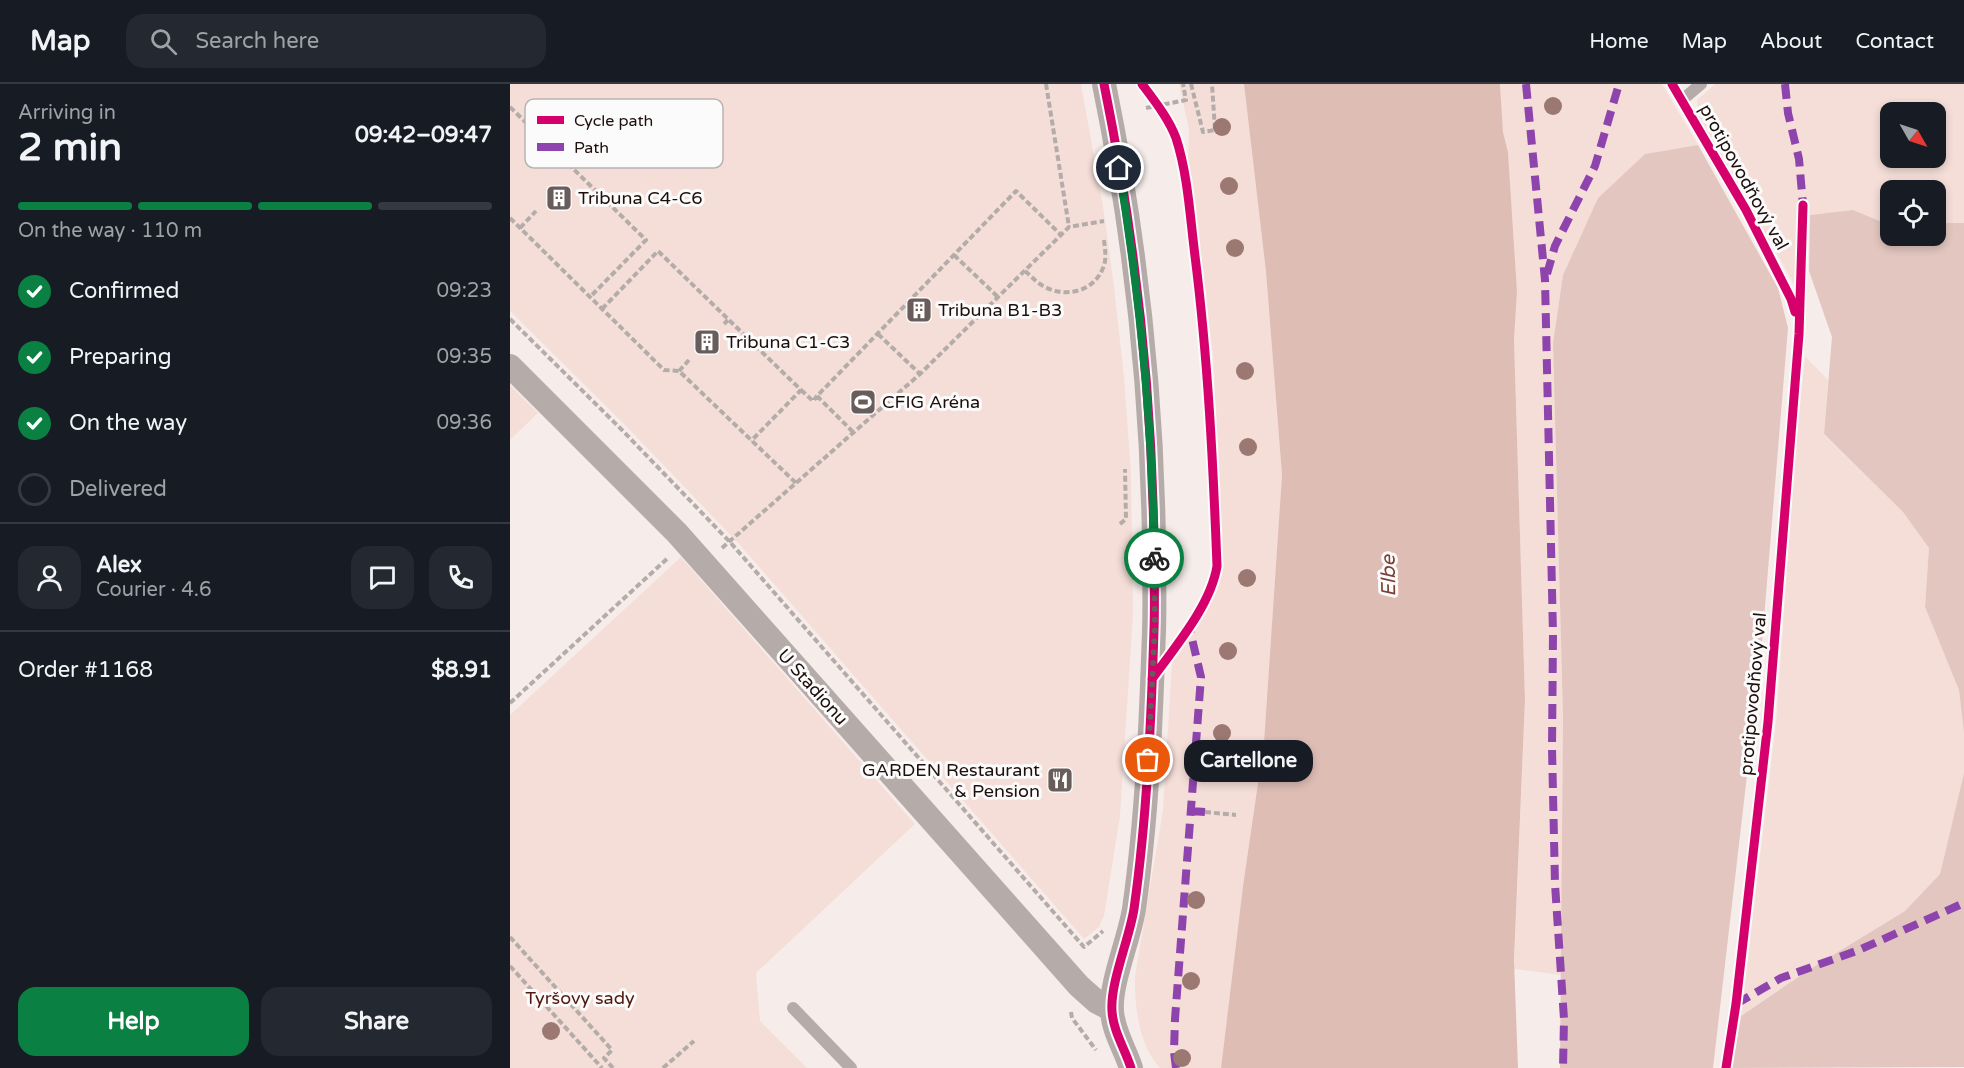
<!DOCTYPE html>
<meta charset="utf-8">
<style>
:root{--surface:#171b24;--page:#242831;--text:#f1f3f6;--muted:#9ea1a6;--line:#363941;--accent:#0b8043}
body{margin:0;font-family:"Varela Round",sans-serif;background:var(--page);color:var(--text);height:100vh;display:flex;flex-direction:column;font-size:22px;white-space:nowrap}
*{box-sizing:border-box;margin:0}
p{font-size:20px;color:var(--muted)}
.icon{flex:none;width:33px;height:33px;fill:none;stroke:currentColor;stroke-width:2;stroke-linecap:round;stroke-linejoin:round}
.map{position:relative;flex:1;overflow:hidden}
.side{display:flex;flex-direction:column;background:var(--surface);width:510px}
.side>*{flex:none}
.needle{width:39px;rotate:129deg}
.fabs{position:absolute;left:1370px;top:18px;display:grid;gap:12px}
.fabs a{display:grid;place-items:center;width:66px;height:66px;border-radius:12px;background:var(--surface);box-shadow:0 3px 9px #0003;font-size:30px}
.pin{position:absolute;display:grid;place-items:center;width:51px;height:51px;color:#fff;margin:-26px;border:3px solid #fff;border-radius:50%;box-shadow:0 2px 6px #0007}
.courier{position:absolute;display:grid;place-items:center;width:60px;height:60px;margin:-30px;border:4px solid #0b8043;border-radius:50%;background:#fff;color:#222;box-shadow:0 2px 8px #0007}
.bubble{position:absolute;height:42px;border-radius:18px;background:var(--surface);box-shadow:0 3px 9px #0003;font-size:20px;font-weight:700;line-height:42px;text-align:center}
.headline em{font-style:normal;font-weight:700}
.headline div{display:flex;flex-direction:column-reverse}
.headline{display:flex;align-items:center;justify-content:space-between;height:102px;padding:0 18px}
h1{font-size:39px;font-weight:700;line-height:45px}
.bar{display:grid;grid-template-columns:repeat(4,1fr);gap:9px 6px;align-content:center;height:72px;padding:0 18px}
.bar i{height:8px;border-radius:4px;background:var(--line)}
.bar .on{background:var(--accent)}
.bar p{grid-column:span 4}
.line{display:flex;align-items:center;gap:15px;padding:0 18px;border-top:2px solid var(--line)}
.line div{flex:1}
.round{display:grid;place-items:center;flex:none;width:63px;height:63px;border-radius:18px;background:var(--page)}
ol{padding:0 18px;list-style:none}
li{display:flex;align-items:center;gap:18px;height:66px}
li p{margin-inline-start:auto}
li .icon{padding:6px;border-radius:50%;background:var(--accent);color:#fff;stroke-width:4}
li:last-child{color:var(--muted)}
li i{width:33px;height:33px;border:3px solid var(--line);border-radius:50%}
.cta{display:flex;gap:12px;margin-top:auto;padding:12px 18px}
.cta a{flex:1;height:69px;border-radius:18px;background:var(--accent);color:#fff;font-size:24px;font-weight:700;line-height:69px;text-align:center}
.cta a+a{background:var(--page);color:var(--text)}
header{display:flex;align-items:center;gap:36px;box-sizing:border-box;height:84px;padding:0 30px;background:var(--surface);border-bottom:2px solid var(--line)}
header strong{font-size:28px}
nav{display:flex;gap:33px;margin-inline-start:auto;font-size:21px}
.search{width:420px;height:54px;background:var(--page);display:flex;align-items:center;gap:15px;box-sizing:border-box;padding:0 21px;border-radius:18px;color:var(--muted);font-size:22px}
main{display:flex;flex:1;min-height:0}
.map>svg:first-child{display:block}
</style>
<header>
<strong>Map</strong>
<div class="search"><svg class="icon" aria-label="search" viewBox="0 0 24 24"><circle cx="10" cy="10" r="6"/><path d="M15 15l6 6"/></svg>Search here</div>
<nav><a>Home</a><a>Map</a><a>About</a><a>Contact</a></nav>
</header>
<main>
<section class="side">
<div class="headline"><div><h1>2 min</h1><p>Arriving in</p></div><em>09:42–09:47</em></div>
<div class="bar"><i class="on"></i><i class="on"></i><i class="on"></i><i></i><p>On the way · 110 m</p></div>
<ol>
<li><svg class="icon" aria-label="check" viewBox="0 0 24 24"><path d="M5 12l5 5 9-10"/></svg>Confirmed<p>09:23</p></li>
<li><svg class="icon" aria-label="check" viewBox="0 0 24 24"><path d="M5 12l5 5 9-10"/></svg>Preparing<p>09:35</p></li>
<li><svg class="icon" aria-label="check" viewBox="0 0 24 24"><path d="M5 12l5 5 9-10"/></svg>On the way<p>09:36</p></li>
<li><i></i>Delivered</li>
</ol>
<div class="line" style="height:108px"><a class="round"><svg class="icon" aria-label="person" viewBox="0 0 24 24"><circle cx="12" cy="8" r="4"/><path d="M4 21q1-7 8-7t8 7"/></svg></a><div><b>Alex</b><p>Courier · 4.6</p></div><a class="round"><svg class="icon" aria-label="chat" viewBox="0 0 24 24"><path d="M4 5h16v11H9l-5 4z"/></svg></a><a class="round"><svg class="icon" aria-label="phone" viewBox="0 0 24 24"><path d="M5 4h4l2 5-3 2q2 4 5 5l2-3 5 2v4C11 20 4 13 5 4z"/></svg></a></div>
<div class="line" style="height:78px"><div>Order #1168</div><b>$8.91</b></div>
<div class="cta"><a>Help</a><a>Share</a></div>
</section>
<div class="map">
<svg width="1454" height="984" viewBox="0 0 1454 984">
<rect width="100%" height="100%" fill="#f6edea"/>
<path fill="#f5ded8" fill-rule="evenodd" d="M0 0H571L593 122 604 202 614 293 621 389 623 530 610 732 594 832 589 843 574 855 229 460 116 342 0 227Z
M669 0H734L756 188 772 391 754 658 733 802 711 984H650C629 962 624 921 625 892L653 726 662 578 704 511 712 489 703 270 678 79 679 46Z
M990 0H1152L1188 61 1135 70 1088 114 1053 191 1043 259 1053 633 1051 891 1004 885 1015 615 1004 256 1007 207 998 68 993 48Z
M1205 0H1454V139H1425V106H1380V138H1372L1343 126 1300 131 1298 120 1289 121 1284 200 1189 33 1187 16ZM1380 28H1425V74H1380Z
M1295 272 1318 296 1314 351 1393 428 1419 464 1415 523 1449 606 1454 649V689L1430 790 1395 827 1300 885 1231 932 1266 638 1286 360Z
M0 301 28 329 0 356Z
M171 473 405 740 246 889 250 937 297 984H0V631Z"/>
<path fill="#e3c6c0" d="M1188 61 1268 204 1278 244 1251 571 1203 984H1050L1053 633 1043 259 1053 191 1088 114 1135 70Z
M1343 126 1372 138H1380V152H1425V139H1454V649L1449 606 1415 523 1419 464 1393 428 1314 350 1322 253 1299 187 1300 131Z
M1454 689V983L1222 984 1231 932 1300 885 1395 827 1430 790Z"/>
<path fill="#debdb5" d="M734 0H990L993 48 998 68 1007 207 1004 256 1015 615 1004 876 1008 984H711L733 802 754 658 772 391 756 188Z"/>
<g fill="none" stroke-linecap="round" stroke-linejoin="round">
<path stroke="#b4aca9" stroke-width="4" stroke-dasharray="6 3" stroke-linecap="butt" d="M536 0 559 143
M681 0 693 48 705 46 702 0
M0 23 136 156 80 213
M636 24 676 16 673 0
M0 134 154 286 169 287 286 399
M10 144 26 127
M444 171 488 213
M515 187C521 192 526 198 533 202 554 214 583 209 593 184 597 175 595 166 594 156
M92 225 148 167 291 306 241 357
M0 235 111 345 220 458 574 863 593 847
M214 240 218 236
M368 250 410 290
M169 287 179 276
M291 306 303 317 307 312
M343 348 307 312 506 107 551 151
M610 440 616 435 615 385
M212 464 410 290 559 143 594 137
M0 619 159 473
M695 728 726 731
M0 853 102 966 94 974 103 984
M0 882 92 984
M561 928 562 934 586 966
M153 984 184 957"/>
<path stroke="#b5acaa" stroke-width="12" d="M1172 16 1191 0
M283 924 341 984"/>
<path stroke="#b5acaa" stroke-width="24" d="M594 0C625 152 642 307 644 461 644 489 645 518 644 546 641 639 637 733 624 825 619 856 600 899 602 927 603 947 615 965 621 984
M0 282 167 449 569 902 587 918 602 926"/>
<path stroke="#8e44ad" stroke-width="8" stroke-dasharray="15 8" stroke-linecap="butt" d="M1016 0 1035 196 1043 550 1042 664 1045 800 1054 935 1053 984
M1275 0 1278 29 1289 75 1293 121
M1037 190 1045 162 1085 82 1109 0
M681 727 695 728
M1226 920 1271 894 1349 866 1454 819
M666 984 664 968 665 935 691 593 679 542"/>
<defs>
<path id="cycleway" d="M594 0C625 152 642 307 644 461 644 489 645 518 644 546 641 639 637 733 624 825 619 856 600 899 602 927 603 947 615 965 621 984
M632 0C644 16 659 35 666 54 678 91 680 133 685 172 698 275 703 378 707 482 701 521 665 563 642 595
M1162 0 1236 126 1281 215 1285 228
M1216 984 1226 920 1258 638 1289 250 1293 121"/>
</defs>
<use href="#cycleway" stroke="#fbfbfb" stroke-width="13"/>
<use href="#cycleway" stroke="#d6006c" stroke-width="9"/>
</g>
<g fill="#9b7871">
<circle cx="1043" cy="22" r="9"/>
<circle cx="712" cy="43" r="9"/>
<circle cx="719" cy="102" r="9"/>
<circle cx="725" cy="164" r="9"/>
<circle cx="735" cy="287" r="9"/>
<circle cx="738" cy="363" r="9"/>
<circle cx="737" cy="494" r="9"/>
<circle cx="718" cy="567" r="9"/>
<circle cx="712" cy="649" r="9"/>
<circle cx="686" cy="816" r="9"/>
<circle cx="681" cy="897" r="9"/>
<circle cx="41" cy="947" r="9"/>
<circle cx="672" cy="974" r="9"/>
</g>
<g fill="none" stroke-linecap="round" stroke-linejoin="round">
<path stroke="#685d5a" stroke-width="6" stroke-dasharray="0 10.8" d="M638 676 645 543 644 474"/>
<path stroke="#0b8043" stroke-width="8" d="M609 84C630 213 643 343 644 474"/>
</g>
<defs>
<symbol id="building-square" viewBox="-11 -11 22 22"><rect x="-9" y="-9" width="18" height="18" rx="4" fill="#685d5a" stroke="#fbfbfb"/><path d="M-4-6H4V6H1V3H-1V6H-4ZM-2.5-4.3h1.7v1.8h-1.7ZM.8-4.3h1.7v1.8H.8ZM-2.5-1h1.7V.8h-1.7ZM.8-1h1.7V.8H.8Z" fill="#fff"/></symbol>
<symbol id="stadium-square" viewBox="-11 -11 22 22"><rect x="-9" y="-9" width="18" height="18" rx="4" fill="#685d5a" stroke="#fbfbfb"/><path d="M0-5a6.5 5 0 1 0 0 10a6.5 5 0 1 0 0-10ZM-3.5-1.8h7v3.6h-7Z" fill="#fff"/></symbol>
<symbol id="restaurant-square" viewBox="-11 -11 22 22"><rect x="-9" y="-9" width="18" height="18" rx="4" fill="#685d5a" stroke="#fbfbfb"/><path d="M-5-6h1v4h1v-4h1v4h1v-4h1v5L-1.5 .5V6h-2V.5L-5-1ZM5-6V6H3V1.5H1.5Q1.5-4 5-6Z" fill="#fff"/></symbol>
</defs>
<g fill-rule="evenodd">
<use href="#building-square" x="34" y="99" width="30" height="30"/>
<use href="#building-square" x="394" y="211" width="30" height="30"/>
<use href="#building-square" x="182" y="243" width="30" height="30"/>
<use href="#stadium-square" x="338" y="303" width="30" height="30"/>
<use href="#restaurant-square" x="535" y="681" width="30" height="30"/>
</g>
<g text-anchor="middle" stroke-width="6" stroke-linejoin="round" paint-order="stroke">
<g font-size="18" fill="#1c0f0c" stroke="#fbfbfb">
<text transform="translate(1234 93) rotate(61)" y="6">protipovodňový val</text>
<text transform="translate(303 603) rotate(48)" y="6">U Stadionu</text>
<text transform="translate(1243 610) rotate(-85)" y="6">protipovodňový val</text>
</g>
<g font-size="18" fill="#1c0f0c" stroke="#fbfbfb" text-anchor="start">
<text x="68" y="120">Tribuna C4-C6</text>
<text x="428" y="232">Tribuna B1-B3</text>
<text x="216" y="264">Tribuna C1-C3</text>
<text x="372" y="324">CFIG Aréna</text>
<text x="530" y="692" text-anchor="end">GARDEN Restaurant<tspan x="530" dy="21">&amp; Pension</tspan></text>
</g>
<g font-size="18" fill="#50190e" stroke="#fbfbfb">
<text x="70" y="920">Tyršovy sady</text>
</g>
<g font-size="20" font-style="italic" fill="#7b4033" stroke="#fbfbfb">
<text transform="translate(878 492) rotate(-91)" y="7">Elbe</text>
</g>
</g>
<rect x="15" y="15" width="198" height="69" rx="9" fill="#fbfbfb" stroke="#b8b4b3" stroke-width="1.5"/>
<rect x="27" y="32" width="27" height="8" fill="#d6006c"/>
<rect x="27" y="59" width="27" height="8" fill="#8e44ad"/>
<g font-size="16" fill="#1c0f0c">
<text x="64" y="42">Cycle path</text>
<text x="64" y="69">Path</text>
</g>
</svg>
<div class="fabs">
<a><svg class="needle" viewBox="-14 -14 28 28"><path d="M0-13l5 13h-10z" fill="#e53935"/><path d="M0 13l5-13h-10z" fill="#9ea1a6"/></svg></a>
<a><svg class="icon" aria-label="locate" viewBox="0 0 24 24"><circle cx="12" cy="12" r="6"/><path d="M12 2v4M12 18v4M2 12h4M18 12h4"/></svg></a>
</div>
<div class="pin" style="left:638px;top:676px;background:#ea580c"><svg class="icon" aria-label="bag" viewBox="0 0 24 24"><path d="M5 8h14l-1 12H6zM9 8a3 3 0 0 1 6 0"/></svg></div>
<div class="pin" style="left:609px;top:84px;background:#1f2937"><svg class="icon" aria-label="home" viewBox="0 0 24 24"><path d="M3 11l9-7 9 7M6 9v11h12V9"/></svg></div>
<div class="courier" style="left:644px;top:474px"><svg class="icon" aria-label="bike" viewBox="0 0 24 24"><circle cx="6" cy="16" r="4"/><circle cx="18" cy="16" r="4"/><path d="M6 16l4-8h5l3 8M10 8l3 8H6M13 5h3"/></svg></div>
<div class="bubble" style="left:674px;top:656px;width:129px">Cartellone</div>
</div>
</main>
